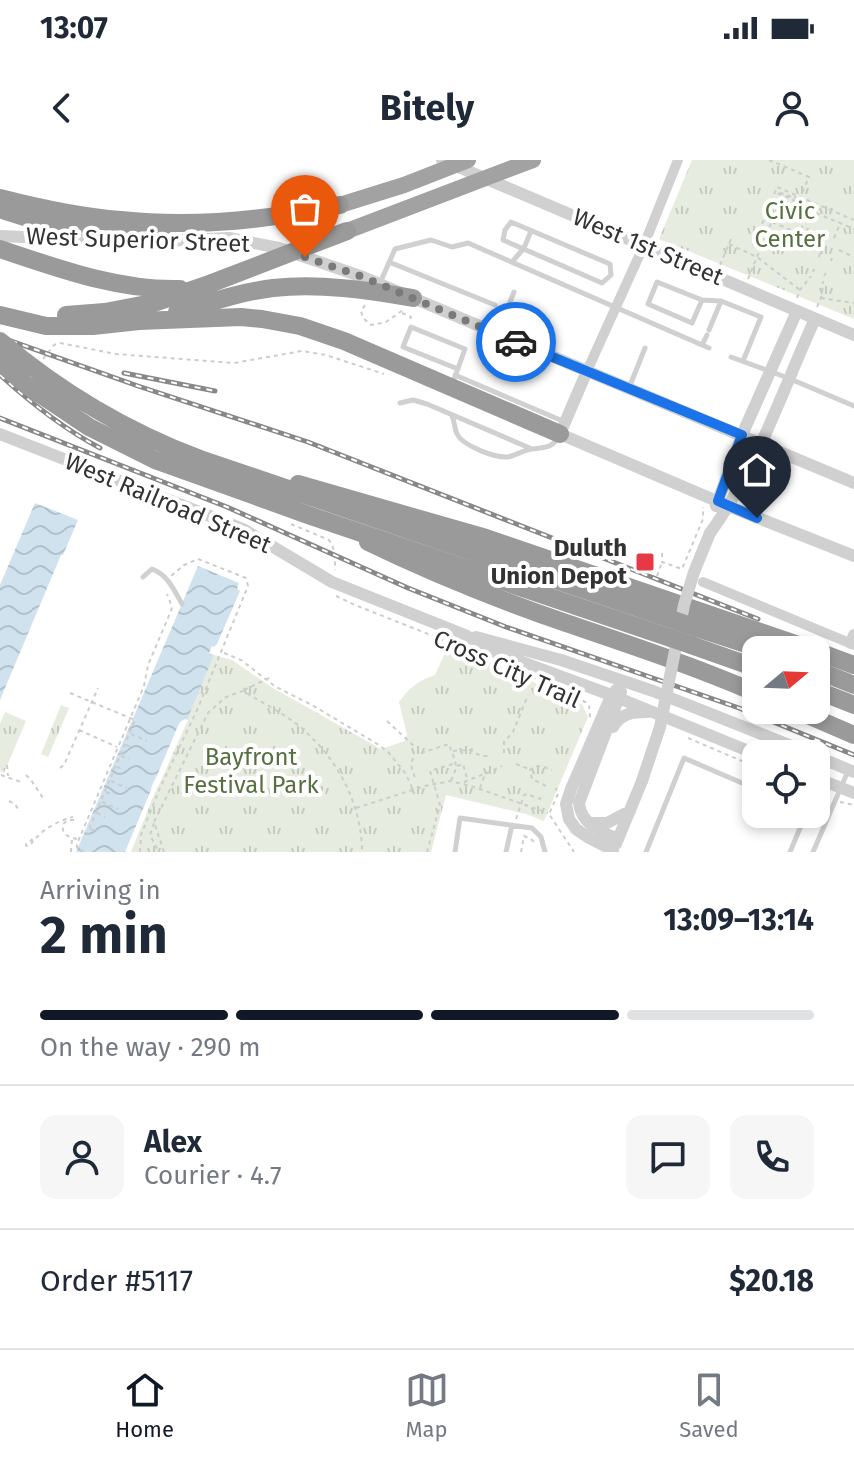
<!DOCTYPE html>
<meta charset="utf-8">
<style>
:root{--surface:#fff;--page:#f6f6f7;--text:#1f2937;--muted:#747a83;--line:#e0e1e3;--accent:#111827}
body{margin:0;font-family:"Fira Sans",sans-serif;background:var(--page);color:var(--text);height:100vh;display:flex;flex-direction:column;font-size:30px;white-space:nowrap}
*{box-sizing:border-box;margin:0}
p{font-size:26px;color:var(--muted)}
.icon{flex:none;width:44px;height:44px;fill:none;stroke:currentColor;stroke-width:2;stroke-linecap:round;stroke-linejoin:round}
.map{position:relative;height:692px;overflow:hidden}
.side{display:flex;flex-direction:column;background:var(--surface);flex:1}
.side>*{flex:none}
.needle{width:52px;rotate:71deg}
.fabs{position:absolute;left:742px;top:476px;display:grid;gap:16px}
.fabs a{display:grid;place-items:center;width:88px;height:88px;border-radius:16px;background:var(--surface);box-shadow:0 4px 12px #0003;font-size:40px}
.pin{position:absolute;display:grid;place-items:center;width:68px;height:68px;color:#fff;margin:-82px -34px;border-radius:50% 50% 50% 0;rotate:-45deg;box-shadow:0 0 8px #0007}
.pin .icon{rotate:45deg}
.courier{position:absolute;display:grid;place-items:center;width:80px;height:80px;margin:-40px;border:6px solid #1a73e8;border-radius:50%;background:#fff;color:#222;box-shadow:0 2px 10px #0007}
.overview em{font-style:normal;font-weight:700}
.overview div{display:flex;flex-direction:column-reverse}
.overview{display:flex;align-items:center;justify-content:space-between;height:136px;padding:0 40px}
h1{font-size:52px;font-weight:700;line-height:60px}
.bar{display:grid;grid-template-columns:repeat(4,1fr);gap:12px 8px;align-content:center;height:96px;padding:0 40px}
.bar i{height:10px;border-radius:6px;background:var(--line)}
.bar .current{background:var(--accent)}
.bar p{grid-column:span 4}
.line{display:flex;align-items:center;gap:20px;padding:0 40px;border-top:2px solid var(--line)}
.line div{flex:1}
.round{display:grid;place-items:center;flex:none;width:84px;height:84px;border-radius:16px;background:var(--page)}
.status{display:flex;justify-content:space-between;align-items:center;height:56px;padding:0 40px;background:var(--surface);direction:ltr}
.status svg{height:22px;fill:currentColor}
header{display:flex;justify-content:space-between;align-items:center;height:104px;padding:0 40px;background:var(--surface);font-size:36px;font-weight:700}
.dock{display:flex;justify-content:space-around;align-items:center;height:112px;border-top:2px solid var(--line);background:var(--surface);font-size:22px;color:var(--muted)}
.dock a{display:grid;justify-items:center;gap:4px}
.dock .current{color:var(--accent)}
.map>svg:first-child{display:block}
</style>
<div class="status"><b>13:07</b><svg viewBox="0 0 49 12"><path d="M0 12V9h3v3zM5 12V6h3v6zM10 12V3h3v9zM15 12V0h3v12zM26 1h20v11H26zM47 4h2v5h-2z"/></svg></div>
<header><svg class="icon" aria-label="back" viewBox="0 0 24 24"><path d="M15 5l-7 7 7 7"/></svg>Bitely<svg class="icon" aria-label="person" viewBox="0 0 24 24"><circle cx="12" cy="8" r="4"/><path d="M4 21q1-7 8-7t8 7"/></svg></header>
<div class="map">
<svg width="854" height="692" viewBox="0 0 854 692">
<defs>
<pattern id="grass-tufts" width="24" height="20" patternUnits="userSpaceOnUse" patternTransform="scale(2)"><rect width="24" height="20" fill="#e6ecdf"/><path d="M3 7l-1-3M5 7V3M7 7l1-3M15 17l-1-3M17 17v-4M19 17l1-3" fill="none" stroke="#c6cbc0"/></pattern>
<pattern id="water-waves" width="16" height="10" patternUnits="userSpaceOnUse" patternTransform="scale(2)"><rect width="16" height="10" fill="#cfe2ee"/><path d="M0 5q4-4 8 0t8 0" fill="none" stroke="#b2c2cd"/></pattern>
</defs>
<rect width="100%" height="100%" fill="#fff"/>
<path fill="url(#grass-tufts)" d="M692 0H854V159L659 79Z
M449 484 582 544 588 557 544 661 526 654 446 635 431 692H127C155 626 186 561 214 495L232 500 273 528 381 589 405 581 407 575 399 542C409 528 419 520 435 515Z
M61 545 69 548 48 597 41 594Z
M5 552 26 561 4 613 0 611V564Z"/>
<path fill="url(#water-waves)" d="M35 343 78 360 63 395H61L0 540V425Z
M198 406 239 423 237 429 240 431 217 484 214 487 212 486 209 493 214 495 187 560 153 623 151 629 153 631 127 692H76Z"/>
<path fill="#fff" d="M185 559 188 560 158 627 156 628 157 630 155 632 131 692H125L177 568 180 562Z"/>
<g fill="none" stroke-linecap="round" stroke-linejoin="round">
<path stroke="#cdcdcd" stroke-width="2" stroke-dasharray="4 4" stroke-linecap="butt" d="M769 0 809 17 797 45
M793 42 794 40 777 33 778 32 795 38V36
M765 59 822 83
M834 78 840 64
M729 84 757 97 800 130
M753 86 777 27 854 60
M839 90 854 97
M819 97 820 93
M831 101 832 98
M720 105 731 79
M813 112 814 109
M824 116 826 113
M748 119 778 46 782 43 797 45 854 69
M797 138 800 130 811 116
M821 138 854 143
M365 145 361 151 363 158 371 165 386 162 403 150
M817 147 822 135 823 121
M402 153 411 157 410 160
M43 199 54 185 60 183 116 194 234 203 302 191 326 195 384 214
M291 364 329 380C336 390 335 399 335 410
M662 393V402L682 409 703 359V347
M657 416 662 402
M336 436 355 445 471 491
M224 493 241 500 276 527 312 545 379 585 389 593 406 614 413 630
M532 517 555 526 585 542 589 545 590 558
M244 530 271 517
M70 533 135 560 87 674
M387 561 415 587
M79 570 117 587
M131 574 147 581
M688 578 756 607
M126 585 134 588
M453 591 470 590 481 596H489
M421 593 449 584C454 600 460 605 451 620
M504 593V582L513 572 528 535
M121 596 129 599
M413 598 411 605 415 618
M516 604 529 609
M7 605 8 616
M457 606 463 604 467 618
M117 607 124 610
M60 608 64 605 98 528
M1 615 21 622
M26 615 31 620 43 638
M111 621 127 628
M464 622 484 614
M546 626 532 619 530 610C537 603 544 607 552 610
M480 628 485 614 502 606
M106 632 114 635
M558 634 549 654 574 692
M816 634 830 639
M9 641 15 644 20 652
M102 642 118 649
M840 642 854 645
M356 648 425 626 450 621 471 626 548 653
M97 653 105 657
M516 659 524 635 527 634 540 639 542 635
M74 660H68L63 664C61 675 69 677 77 679
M154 663 150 675 159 692
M90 669 98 672
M31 679 32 680 26 684V686C38 680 27 686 37 677 45 668 62 659 73 657
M71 692 72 679
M84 692 77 689V684L144 526 148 505 171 451 172 447 167 434
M140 692 141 675 160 628 198 548 248 426 246 418 198 399 184 405 171 416
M164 692 154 662 208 553 226 537 243 531C264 544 288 555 306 572 339 602 362 646 362 692
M427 692 440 645 430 611 456 603
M521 692 524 676 531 679 535 683"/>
<path stroke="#d0d0d0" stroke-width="5" d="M511 62 610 104 611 115 602 123 503 80 505 70Z
M389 102 495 145
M512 102 524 88 531 71
M380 123 395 89 431 80 452 87 468 83 709 188
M702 140 692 163 648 144 657 122 702 140 721 141
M709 170 721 141 761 157 743 201
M498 172 514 132
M702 185 707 175
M731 197 788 218 854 246
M455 215 565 262
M453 222 465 189 411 167 403 187 458 209
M629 228 645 188
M400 243 413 240 427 244 532 289
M452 256C455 262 454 268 457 274 463 286 495 298 508 297 516 295 524 290 532 289 544 287 552 289 559 276
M143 417 152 409C168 415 174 430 182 444
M455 692 460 658 532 668 541 677 545 692
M506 692 512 665
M646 692 684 598 756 629
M790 692 806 654
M813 692 848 611"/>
<path stroke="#d0d0d0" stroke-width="10" d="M587 211 644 85 678 0
M703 422 854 485"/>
<path stroke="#d0d0d0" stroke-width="12" d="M442 0 854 175
M0 76 142 82 229 78 279 88 363 117 854 323
M587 211 560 274 733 348 854 396
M0 274 243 369 332 422 465 475 495 492 611 535 756 594
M716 346 742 275 797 151
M710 373C757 309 782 231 815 159
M476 477 561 500 653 531 812 594
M851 483 854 475
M613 567C621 553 633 552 648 552
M816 596 854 612
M816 618 854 633
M591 663H607L630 651
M618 679C600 671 581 664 579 643L621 532
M616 684 642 621
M613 690 589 678 576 669 569 659 566 644 571 629 609 541 616 530"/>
<path stroke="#a2a2a2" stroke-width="16" d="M340 45 404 25 468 0
M347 71 533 0"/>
<path stroke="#9a9a9a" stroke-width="18" d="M0 38C39 48 80 57 121 60 194 68 268 60 340 45
M5 51 37 61 136 73 166 80
M0 89C57 108 119 131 180 129
M177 152C208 143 240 132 273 128 319 123 368 130 413 138
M0 155 46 166H93L139 161 241 157 262 159 300 166 344 181 560 274
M66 155 105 152 157 142 212 123
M298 324 486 378 813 490
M368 382C432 413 499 440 566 463 630 485 694 506 756 533
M697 468 764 490
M691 485 756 508
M816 491 854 505
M816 510 854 525
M816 530 854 545
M796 550 854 575"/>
<defs>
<path id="rail" d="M0 177 138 226 308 282 758 459
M124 213 215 231
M0 215C31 243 64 269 100 288
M0 258 227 347 408 428 506 467 739 548 854 595"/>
</defs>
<use href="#rail" stroke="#888" stroke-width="5"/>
<use href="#rail" stroke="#fff" stroke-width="2" stroke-dasharray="6" stroke-linecap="butt"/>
<path stroke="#d0d0d0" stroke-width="12" d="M642 621 660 567 684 445 694 412 710 373"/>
<path stroke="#9a9a9a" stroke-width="18" d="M212 123 347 71
M0 181C60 232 126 271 200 299L697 468
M0 202 25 224 89 267 155 300 308 355 691 485"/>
</g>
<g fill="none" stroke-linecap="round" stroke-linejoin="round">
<path stroke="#7a7a7a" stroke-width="8" stroke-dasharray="0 14.4" d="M305 97 363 117 516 182"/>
<path stroke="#1a73e8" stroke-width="10" d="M516 182 742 275 718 341 757 358"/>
</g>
<rect fill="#e63946" stroke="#fff" stroke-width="3" x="635" y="392" width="20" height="20" rx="4"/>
<g text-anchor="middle" stroke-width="8" stroke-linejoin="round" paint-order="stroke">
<g font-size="24" fill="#56703f" stroke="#fff">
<text x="790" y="59">Civic<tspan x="790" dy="28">Center</tspan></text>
<text x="251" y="605">Bayfront<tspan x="251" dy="28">Festival Park</tspan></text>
</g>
<g font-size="24" fill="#333" stroke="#fff">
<text transform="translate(138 80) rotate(2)" y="8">West Superior Street</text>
<text transform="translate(648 87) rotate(23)" y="8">West 1st Street</text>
<text transform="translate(168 343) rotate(23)" y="8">West Railroad Street</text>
<text transform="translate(507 509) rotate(24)" y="8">Cross City Trail</text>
</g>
<g font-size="24" font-weight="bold" fill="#333" stroke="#fff" text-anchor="end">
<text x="627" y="396">Duluth<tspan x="627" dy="28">Union Depot</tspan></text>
</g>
</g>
</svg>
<div class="fabs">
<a><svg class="needle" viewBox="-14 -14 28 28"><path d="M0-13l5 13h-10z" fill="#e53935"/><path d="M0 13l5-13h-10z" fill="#747a83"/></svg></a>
<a><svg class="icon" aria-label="locate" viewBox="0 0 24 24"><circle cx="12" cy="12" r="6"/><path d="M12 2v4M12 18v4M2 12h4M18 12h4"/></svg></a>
</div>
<div class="pin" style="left:305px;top:97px;background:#ea580c"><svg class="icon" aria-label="bag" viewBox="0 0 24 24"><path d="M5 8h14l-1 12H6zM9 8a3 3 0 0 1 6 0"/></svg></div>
<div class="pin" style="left:757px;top:358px;background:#1f2937"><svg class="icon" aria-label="home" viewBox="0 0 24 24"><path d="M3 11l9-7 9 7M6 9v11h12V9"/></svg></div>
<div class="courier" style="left:516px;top:182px"><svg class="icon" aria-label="car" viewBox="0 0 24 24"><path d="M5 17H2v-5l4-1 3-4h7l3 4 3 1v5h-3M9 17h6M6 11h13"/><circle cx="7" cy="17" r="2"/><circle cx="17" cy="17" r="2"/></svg></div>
</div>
<section class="side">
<div class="overview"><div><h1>2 min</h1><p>Arriving in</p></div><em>13:09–13:14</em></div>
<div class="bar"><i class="current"></i><i class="current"></i><i class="current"></i><i></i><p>On the way · 290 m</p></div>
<div class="line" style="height:144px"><a class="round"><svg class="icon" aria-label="person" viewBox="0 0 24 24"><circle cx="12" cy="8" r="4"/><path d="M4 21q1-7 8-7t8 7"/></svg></a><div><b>Alex</b><p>Courier · 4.7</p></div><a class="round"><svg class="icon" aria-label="chat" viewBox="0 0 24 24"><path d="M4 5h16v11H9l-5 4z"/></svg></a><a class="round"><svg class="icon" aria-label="phone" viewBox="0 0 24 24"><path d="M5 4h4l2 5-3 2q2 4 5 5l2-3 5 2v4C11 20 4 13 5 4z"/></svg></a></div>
<div class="line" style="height:104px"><div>Order #5117</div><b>$20.18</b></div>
</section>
<nav class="dock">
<a class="current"><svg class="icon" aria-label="home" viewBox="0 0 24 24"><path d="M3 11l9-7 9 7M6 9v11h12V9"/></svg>Home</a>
<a><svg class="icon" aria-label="map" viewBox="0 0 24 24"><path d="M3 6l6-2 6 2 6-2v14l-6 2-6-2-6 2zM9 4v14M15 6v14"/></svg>Map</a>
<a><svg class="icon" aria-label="saved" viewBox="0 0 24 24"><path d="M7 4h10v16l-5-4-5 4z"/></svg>Saved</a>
</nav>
